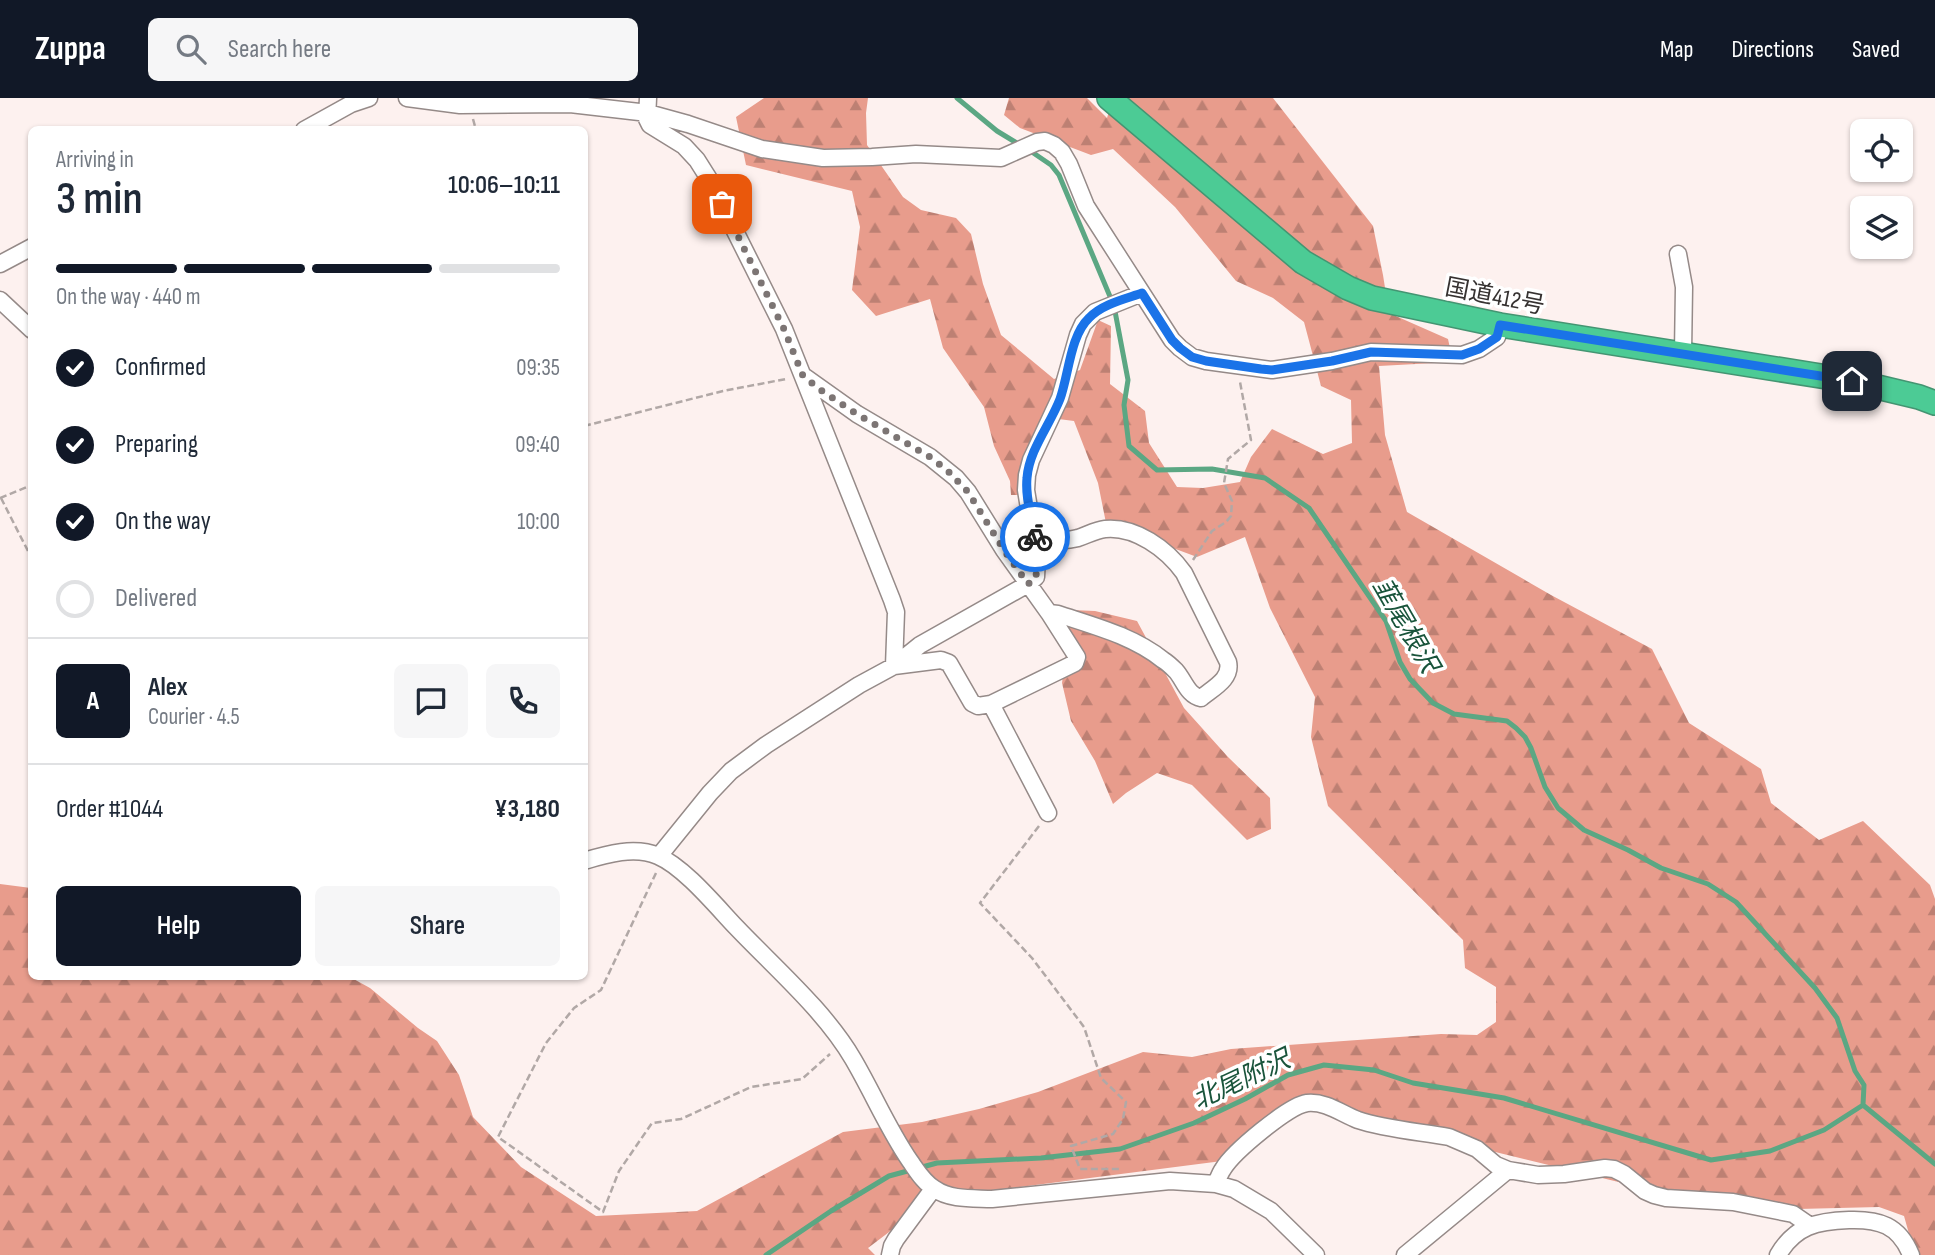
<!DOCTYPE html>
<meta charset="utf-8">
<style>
:root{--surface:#fff;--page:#f6f6f7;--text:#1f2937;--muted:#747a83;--line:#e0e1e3;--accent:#111827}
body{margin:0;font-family:"Sofia Sans Condensed","Noto Sans JP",sans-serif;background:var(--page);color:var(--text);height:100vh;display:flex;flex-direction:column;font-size:26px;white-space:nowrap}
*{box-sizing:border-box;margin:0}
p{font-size:23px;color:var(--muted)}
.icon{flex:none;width:38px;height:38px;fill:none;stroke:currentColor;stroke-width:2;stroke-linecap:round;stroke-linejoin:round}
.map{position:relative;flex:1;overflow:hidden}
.sheet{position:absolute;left:28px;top:28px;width:560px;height:854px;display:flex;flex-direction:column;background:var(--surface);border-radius:10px;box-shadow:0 2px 5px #0004}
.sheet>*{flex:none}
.tools{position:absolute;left:1850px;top:21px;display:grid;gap:14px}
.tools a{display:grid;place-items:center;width:63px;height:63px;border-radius:10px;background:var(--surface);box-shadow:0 2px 5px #0004;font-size:35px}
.pin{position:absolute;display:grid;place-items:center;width:60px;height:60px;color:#fff;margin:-30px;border-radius:14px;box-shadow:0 4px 10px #0006}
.courier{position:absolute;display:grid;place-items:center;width:70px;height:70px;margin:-35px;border:5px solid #1a73e8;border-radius:50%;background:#fff;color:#222;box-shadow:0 2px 9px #0007}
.summary em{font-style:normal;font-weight:600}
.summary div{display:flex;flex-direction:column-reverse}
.summary{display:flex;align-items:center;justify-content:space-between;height:119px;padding:0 28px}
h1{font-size:46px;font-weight:600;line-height:52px}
.bar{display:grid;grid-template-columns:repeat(4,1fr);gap:10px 7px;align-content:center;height:84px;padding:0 28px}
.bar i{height:9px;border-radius:5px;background:var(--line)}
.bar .current{background:var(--accent)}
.bar p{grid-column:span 4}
.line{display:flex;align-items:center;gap:18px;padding:0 28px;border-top:2px solid var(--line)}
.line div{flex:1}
.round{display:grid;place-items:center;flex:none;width:74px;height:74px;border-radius:10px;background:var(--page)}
ol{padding:0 28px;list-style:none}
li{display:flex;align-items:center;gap:21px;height:77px}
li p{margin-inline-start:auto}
li .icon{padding:7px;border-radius:50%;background:var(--accent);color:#fff;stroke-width:4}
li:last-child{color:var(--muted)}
li i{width:38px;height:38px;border:4px solid var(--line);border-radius:50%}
.cta{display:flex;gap:14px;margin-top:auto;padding:14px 28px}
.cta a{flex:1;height:80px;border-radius:10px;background:var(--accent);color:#fff;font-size:28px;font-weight:600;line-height:80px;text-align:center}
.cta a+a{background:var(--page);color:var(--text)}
header{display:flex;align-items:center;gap:42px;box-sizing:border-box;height:98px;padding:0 35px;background:var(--accent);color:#fff}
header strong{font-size:33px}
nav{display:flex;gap:38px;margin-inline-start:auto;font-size:24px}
.search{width:490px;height:63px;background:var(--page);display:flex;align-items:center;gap:18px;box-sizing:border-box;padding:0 24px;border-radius:10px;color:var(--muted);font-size:26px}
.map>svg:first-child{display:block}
</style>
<header>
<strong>Zuppa</strong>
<div class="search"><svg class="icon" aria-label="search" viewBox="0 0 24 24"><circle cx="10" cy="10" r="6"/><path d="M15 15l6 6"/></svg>Search here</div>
<nav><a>Map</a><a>Directions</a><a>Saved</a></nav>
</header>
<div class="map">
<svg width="1935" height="1157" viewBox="0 0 1935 1157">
<defs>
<pattern id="forest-firs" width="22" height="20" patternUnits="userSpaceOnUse" patternTransform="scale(1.75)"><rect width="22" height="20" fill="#e89c8c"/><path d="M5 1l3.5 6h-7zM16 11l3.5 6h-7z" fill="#bd8073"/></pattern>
</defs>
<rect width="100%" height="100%" fill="#fdf1ef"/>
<path fill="url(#forest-firs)" d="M764 0H868L866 15 867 47 903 99 921 112 956 120 971 136 983 186 1001 237 1054 281 1080 272 1098 222 1111 228 1110 286 1145 313 1149 345 1177 389 1203 390 1240 384 1251 359 1272 331 1323 356 1352 345 1351 302 1321 288 1304 224 1273 200 1236 183 1175 109 1113 51 1091 57 1020 30 1004 17 1009 0H1087L1107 20 1113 0H1273L1373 128 1383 177 1389 215 1448 241 1453 264 1379 268 1385 337 1407 414 1551 497 1652 551 1689 625 1761 671 1771 705 1819 742 1863 723 1930 787 1935 801V1157H1915L1904 1118 1879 1109 1798 1111 1639 1089 1311 1009 1222 1063 934 1100 868 1150 875 1157H0V786L31 790 32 878 350 879 370 890 418 930 437 943 459 977 473 1019 521 1069 596 1118 697 1113 843 1034 922 1024 979 1011 1038 994 1143 954 1192 959 1231 951 1288 947 1441 936 1477 937 1496 924V889L1465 870 1463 842 1328 708 1311 639 1315 599 1270 510 1245 439 1197 459 1106 425 1098 385 1074 323 1043 319 1018 397H1011L1010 383 994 348 984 309 943 250 930 201 876 218 852 192 860 129 852 93 746 67 736 19Z
M1072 512 1095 513 1137 523 1184 610 1228 659 1270 700 1271 731 1247 742 1192 687 1157 675 1126 695 1113 706 1095 663 1071 623 1062 585Z"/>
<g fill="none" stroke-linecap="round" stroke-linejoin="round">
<path stroke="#5ba783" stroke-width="5" d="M957 0 997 33 1020 47
M1029 52 1051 67 1059 77 1114 208 1128 282 1124 307 1129 348 1157 372 1212 371 1265 380 1309 410 1386 523 1400 564 1410 581 1433 605 1454 616 1507 623 1516 630 1525 639 1531 650 1545 689 1558 710 1584 732 1628 752 1661 770 1708 786 1736 804 1815 890 1837 920 1855 973 1864 987 1863 1007
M1863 1007 1935 1066
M766 1157 831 1113 889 1078 937 1065 1041 1060 1120 1051 1194 1025 1245 1001 1288 977 1324 967 1374 972 1413 985 1504 1000 1711 1062 1770 1053 1824 1032 1863 1007"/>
<defs>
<path id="minor" d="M407 0 460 7 570 6 648 15 688 26 762 51 823 60 872 59 916 56 1001 60 1037 44 1045 43 1054 47 1062 54 1069 66 1086 108 1172 242 1180 250 1192 259 1206 263 1272 272 1332 263 1371 254 1462 257 1479 251 1497 239 1500 227
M648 0 647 21 650 27 684 48 697 62 709 81 784 231 892 502 896 514 894 568 941 562 949 565 972 605 978 608 991 606
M304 32 351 6 369 0
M1678 156 1684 189 1683 255
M0 166 32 149
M0 202 32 232
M805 279 857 316 930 359 956 380 968 394 1004 452 1049 515 1077 559 1075 565 991 606 1048 715
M1035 438C1050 442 1063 444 1078 440 1087 437 1096 432 1105 431 1135 428 1167 451 1184 475L1228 564C1232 581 1213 590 1201 600 1188 598 1184 582 1176 573 1172 569 1168 565 1163 562 1133 538 1094 528 1058 516L1049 515
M659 758 710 695 731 673 766 647 859 587 894 568 920 547 1028 486 1036 479 1037 459 1026 392 1027 377 1031 362 1060 300 1078 237 1083 226 1095 214 1142 195
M584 763C607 756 635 748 658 758 684 769 716 808 736 829 775 870 825 913 853 961 873 995 888 1031 910 1063 917 1073 924 1085 935 1091 950 1102 974 1100 992 1101L1170 1083 1216 1086 1234 1091 1271 1113 1316 1157
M1216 1086C1218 1081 1220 1075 1223 1071 1233 1054 1288 1008 1307 1005 1326 1003 1342 1016 1358 1022 1384 1031 1422 1034 1449 1039L1477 1051 1496 1067 1508 1072 1538 1077 1564 1076 1605 1070 1614 1071 1624 1076 1645 1093 1654 1097 1666 1100 1733 1104 1793 1116 1809 1127
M890 1157 892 1148 896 1141 933 1091
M1405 1157 1508 1072
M1778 1157C1795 1128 1817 1123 1849 1122 1879 1121 1899 1127 1911 1157"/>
<path id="highway" d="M1109 0 1303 164 1348 190 1372 200 1500 227 1852 283 1919 299 1935 305"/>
</defs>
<use href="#minor" stroke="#958a88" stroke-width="19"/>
<use href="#highway" stroke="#449572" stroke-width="26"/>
<path stroke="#b1a8a6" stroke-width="2.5" stroke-dasharray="7 3.5" stroke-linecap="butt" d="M473 21 476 32
M584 328 723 293 786 281
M0 400 32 387
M1 400 32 461
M1193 462 1212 433 1226 424 1231 418 1232 403 1224 385 1228 361 1251 342 1240 284
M1039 728 980 805 1032 860 1084 929 1101 980 1126 1004 1123 1021 1113 1036 1071 1048 1080 1071H1119
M656 775 601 892 574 910 546 945 498 1039 603 1114 619 1073 652 1025 681 1021 751 989 802 981 830 956"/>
<use href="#minor" stroke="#fff" stroke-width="16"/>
<use href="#highway" stroke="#4ccb95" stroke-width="23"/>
</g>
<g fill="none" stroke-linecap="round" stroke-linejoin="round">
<path stroke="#7c7574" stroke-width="7" stroke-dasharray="0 12.6" d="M722 106 784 231 803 278 822 293 857 316 930 359 947 372 968 394 1004 452 1028 486 1036 480 1037 459 1035 439"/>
<path stroke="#1a73e8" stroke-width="9" d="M1035 439C1032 420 1025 400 1027 380 1029 352 1050 327 1060 301 1069 276 1070 238 1089 220 1102 206 1125 201 1142 195L1172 242 1180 250 1192 259 1206 263 1261 271 1272 272 1332 263 1371 254 1462 257 1479 251 1497 239 1500 227 1852 283"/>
</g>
<g text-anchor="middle" stroke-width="7" stroke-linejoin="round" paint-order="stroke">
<g font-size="24" fill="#363231" stroke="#fff">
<text transform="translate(1495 198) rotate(11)" y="8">国道412号</text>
</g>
<g font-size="26" font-style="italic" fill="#19543b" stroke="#fff">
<text transform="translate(1406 527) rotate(60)" y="9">韮尾根沢</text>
<text transform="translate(1241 981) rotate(-25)" y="9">北尾附沢</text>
</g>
</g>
</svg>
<div class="tools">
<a><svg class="icon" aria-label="locate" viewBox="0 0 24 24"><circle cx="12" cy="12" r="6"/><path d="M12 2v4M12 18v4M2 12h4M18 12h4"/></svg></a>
<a><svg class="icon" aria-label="layers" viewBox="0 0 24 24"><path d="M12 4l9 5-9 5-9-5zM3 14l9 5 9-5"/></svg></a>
</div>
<div class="pin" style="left:722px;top:106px;background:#ea580c"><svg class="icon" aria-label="bag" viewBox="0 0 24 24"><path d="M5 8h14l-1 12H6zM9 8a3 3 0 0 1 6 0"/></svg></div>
<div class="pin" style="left:1852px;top:283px;background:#1f2937"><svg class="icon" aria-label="home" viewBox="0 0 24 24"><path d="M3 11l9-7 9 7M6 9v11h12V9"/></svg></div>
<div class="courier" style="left:1035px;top:439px"><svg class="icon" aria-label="bike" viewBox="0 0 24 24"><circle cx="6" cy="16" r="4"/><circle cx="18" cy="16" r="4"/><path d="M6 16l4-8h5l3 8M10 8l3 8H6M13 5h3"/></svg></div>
<section class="sheet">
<div class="summary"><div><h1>3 min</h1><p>Arriving in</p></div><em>10:06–10:11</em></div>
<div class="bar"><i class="current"></i><i class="current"></i><i class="current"></i><i></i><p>On the way · 440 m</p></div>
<ol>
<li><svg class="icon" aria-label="check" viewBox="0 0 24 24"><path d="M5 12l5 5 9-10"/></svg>Confirmed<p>09:35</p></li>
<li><svg class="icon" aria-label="check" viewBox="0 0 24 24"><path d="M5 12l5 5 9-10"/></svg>Preparing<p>09:40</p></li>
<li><svg class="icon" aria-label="check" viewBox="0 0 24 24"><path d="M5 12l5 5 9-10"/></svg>On the way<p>10:00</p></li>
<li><i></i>Delivered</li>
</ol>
<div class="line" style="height:126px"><b class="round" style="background:var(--accent);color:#fff">A</b><div><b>Alex</b><p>Courier · 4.5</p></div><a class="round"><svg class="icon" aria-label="chat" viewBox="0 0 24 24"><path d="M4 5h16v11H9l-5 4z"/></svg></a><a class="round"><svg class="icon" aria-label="phone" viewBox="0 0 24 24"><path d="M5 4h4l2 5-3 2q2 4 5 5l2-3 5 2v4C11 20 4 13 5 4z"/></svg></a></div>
<div class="line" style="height:91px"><div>Order #1044</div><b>¥3,180</b></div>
<div class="cta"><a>Help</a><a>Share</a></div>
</section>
</div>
